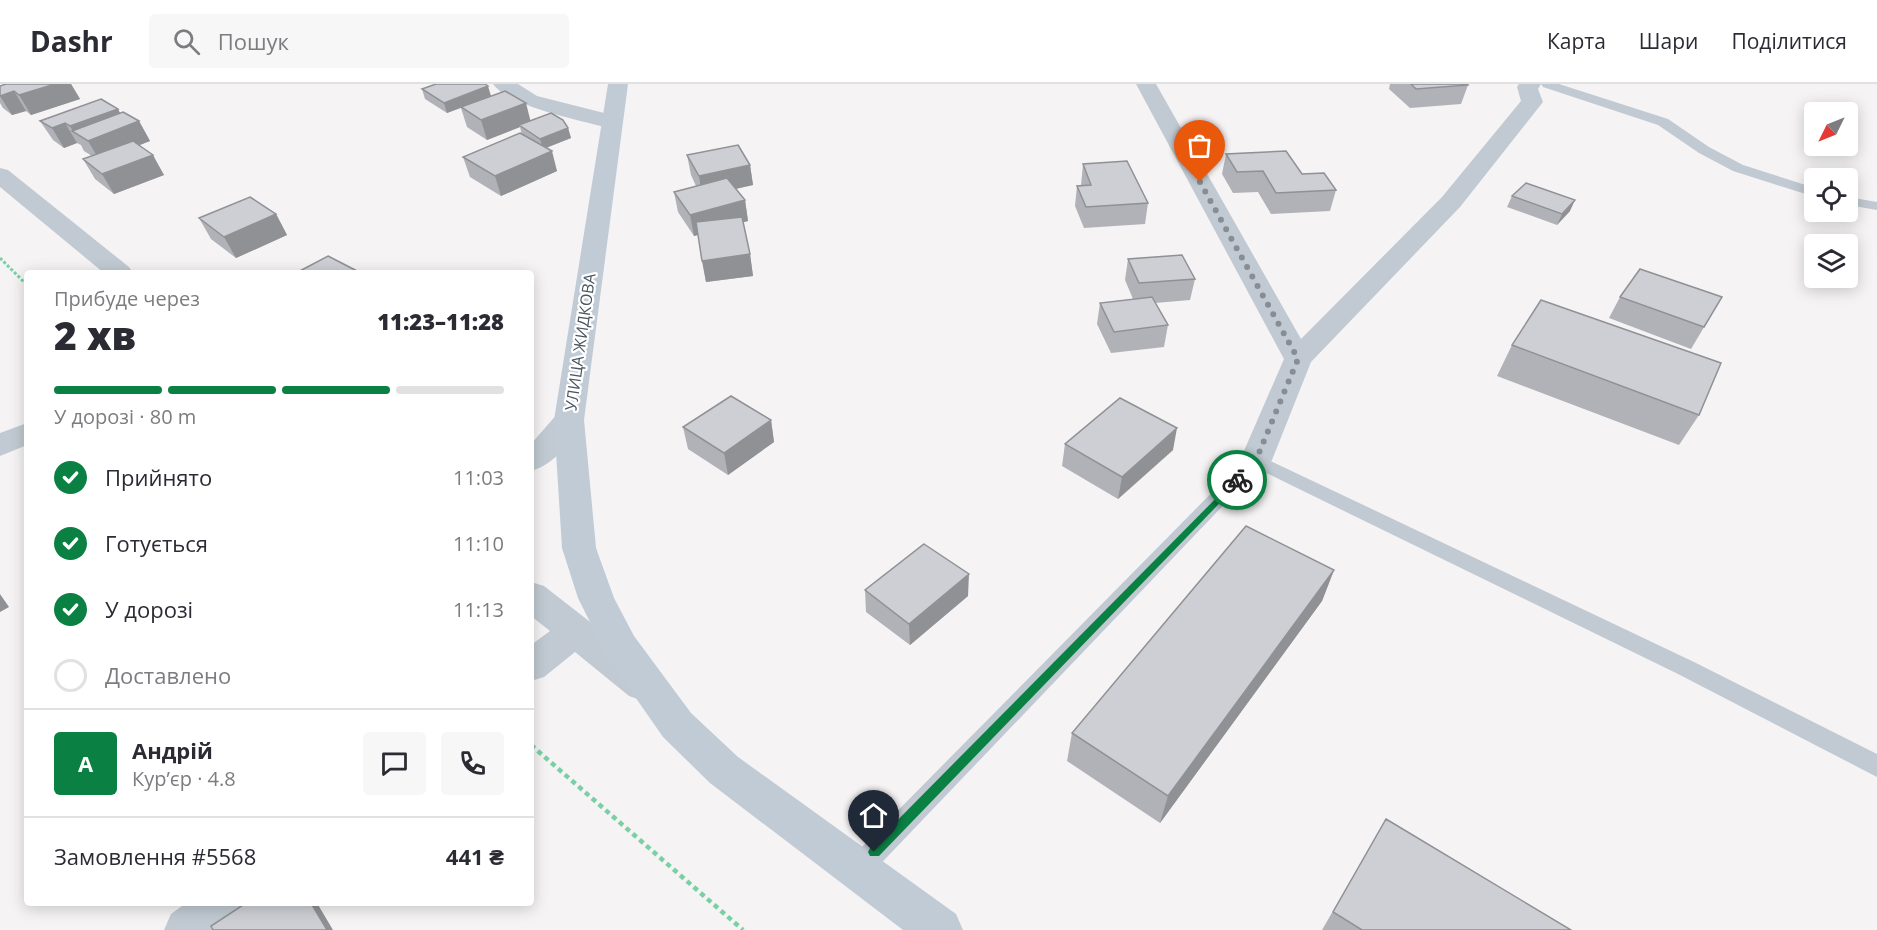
<!DOCTYPE html>
<html lang="uk">
<meta charset="utf-8">
<style>
:root{--surface:#fff;--page:#f7f7f7;--text:#2b2b33;--muted:#7c7c81;--line:#e1e1e2;--accent:#0b8043}
body{margin:0;font-family:"Open Sans",sans-serif;background:var(--page);color:var(--text);height:100vh;display:flex;flex-direction:column;font-size:22px;white-space:nowrap}
*{box-sizing:border-box;margin:0}
p{font-size:20px;color:var(--muted)}
.icon{flex:none;width:33px;height:33px;fill:none;stroke:currentColor;stroke-width:2;stroke-linecap:round;stroke-linejoin:round}
.map{position:relative;flex:1;overflow:hidden}
.drawer{position:absolute;left:24px;top:186px;width:510px;height:636px;display:flex;flex-direction:column;background:var(--surface);border-radius:6px;box-shadow:0 3px 15px #0003}
.drawer>*{flex:none}
.needle{width:39px;rotate:227deg}
.buttons{position:absolute;left:1804px;top:18px;display:grid;gap:12px}
.buttons a{display:grid;place-items:center;width:54px;height:54px;border-radius:6px;background:var(--surface);box-shadow:0 3px 15px #0003;font-size:30px}
.pin{position:absolute;display:grid;place-items:center;width:51px;height:51px;color:#fff;margin:-62px -26px;border-radius:50% 50% 50% 0;rotate:-45deg;box-shadow:0 0 6px #0007}
.pin .icon{rotate:45deg}
.courier{position:absolute;display:grid;place-items:center;width:60px;height:60px;margin:-30px;border:4px solid #0b8043;border-radius:50%;background:#fff;color:#222;box-shadow:0 2px 8px #0007}
.head em{font-style:normal;font-weight:800}
.head div{display:flex;flex-direction:column-reverse}
.head{display:flex;align-items:center;justify-content:space-between;height:102px;padding:0 30px}
h1{font-size:39px;font-weight:800;line-height:45px}
.bar{display:grid;grid-template-columns:repeat(4,1fr);gap:9px 6px;align-content:center;height:72px;padding:0 30px}
.bar i{height:8px;border-radius:4px;background:var(--line)}
.bar .current{background:var(--accent)}
.bar p{grid-column:span 4}
.line{display:flex;align-items:center;gap:15px;padding:0 30px;border-top:2px solid var(--line)}
.line div{flex:1}
.round{display:grid;place-items:center;flex:none;width:63px;height:63px;border-radius:6px;background:var(--page)}
ol{padding:0 30px;list-style:none}
li{display:flex;align-items:center;gap:18px;height:66px}
li p{margin-inline-start:auto}
li .icon{padding:6px;border-radius:50%;background:var(--accent);color:#fff;stroke-width:4}
li:last-child{color:var(--muted)}
li i{width:33px;height:33px;border:3px solid var(--line);border-radius:50%}
header{display:flex;align-items:center;gap:36px;box-sizing:border-box;height:84px;padding:0 30px;background:var(--surface);border-bottom:2px solid var(--line)}
header strong{font-size:28px}
nav{display:flex;gap:33px;margin-inline-start:auto;font-size:21px}
.search{width:420px;height:54px;background:var(--page);display:flex;align-items:center;gap:15px;box-sizing:border-box;padding:0 21px;border-radius:6px;color:var(--muted);font-size:22px}
.map>svg:first-child{display:block}
</style>
<header>
<strong>Dashr</strong>
<div class="search"><svg class="icon" aria-label="search" viewBox="0 0 24 24"><circle cx="10" cy="10" r="6"/><path d="M15 15l6 6"/></svg>Пошук</div>
<nav><a>Карта</a><a>Шари</a><a>Поділитися</a></nav>
</header>
<div class="map">
<svg width="1877" height="846" viewBox="0 0 1877 846">
<rect width="100%" height="100%" fill="#f5f3f3"/>
<g fill="none" stroke-linecap="round" stroke-linejoin="round">
<path stroke="#7ad0a6" stroke-width="3" stroke-dasharray="3 2" stroke-linecap="butt" d="M0 174 27 201"/>
<path stroke="#7ad0a6" stroke-width="4.5" stroke-dasharray="5 4" stroke-linecap="butt" d="M531 661 743 846"/>
<path fill="#c1cad2" fill-rule="evenodd" d="M1541 0H1559L1668 35 1709 63 1743 81 1815 104V113L1733 87 1699 69 1658 41 1543 3Z
M1848 113 1877 118V126L1848 121Z
M1256 370 1694 578 1877 670V693L1678 590 1258 385 867 794 858 797 849 794 845 785 849 776 1249 371Z"/>
<path fill="#c1cad2" fill-rule="evenodd" d="M493 0H518L537 12 620 33 623 38 620 43 612 45C584 37 509 23 493 0Z
M1136 0H1156L1301 255 1442 113 1521 17 1517 3 1519 0H1541L1538 5 1543 18 1460 123 1311 278 1272 376 1267 384 1256 387 1245 384 1240 376 1284 275Z
M0 84 8 86 129 183 133 189H104L0 103Z
M569 326 580 329 584 336C571 357 556 380 531 387V360L558 329Z
M27 339V361L0 372V349Z
M531 498 544 502 657 590 662 601 657 612 643 617 629 612 575 568 544 593 531 597V561L550 547 531 532Z
M186 819H244L238 834 223 846H164L171 830Z"/>
<path fill="#c1cbd6" fill-rule="evenodd" d="M608 0H628L584 336 596 464 614 514 634 552 691 629 738 673 956 830 963 846H903L710 699 663 653 608 574 578 514 562 464 554 336Z"/>
</g>
<path fill="#b0b2b7" d="M6 0H71L80 15 31 31 26 27 12 31 3 24 0 19V2Z
M1390 0H1467L1468 1 1461 20 1410 24 1389 5Z
M422 5 491 12 531 37 568 44 571 54 546 64 557 87 501 112 470 93 463 73 522 51 520 43 487 56 467 43 461 24 447 29 425 15Z
M120 29 139 37 150 57 139 61 164 91 114 110 95 95 83 75 92 72 84 67 81 61 77 59 64 64 53 56 40 37Z
M1226 70 1302 90 1336 106 1330 127 1271 130 1258 108 1233 109 1222 90Z
M687 71 750 81 753 101 736 105 745 116 748 137 743 138 750 170 753 192 706 198 698 151 694 152 678 128 674 108 696 102 691 91Z
M1083 80 1148 119 1145 140 1084 144 1075 122 1077 102H1081Z
M1512 112 1570 127 1557 141 1507 123Z
M276 130 287 151 236 174 211 155 199 134Z
M1128 175 1195 195 1190 216 1155 219 1168 241 1164 263 1111 269 1097 240 1100 219 1133 215 1125 196Z
M1620 213H1722L1691 265 1609 234Z
M1512 261 1699 331 1679 361 1497 292Z
M771 336 774 358 728 391 688 365 683 343Z
M1065 360 1173 366 1118 415 1062 382Z
M1334 486 1322 517 1160 739 1067 677 1072 649Z
M865 506 968 512 910 561 866 528Z
M1386 735 1571 846H1322Z"/>
<path fill="#909195" d="M55 0H71L80 15 31 31 19 11Z
M488 2 491 12 447 29 444 19Z
M14 7 26 27 12 31 0 12Z
M526 19 531 39 519 41 520 43 487 56 481 36Z
M118 25 127 42 139 37 150 57 100 77 88 57 73 47 70 42Z
M65 39 77 59 64 64 52 44Z
M568 44 571 54 543 65 540 55Z
M552 67 557 87 501 112 495 92Z
M153 71 164 91 114 110 102 90Z
M750 81 753 101 702 112 699 92Z
M745 116 748 137 694 152 690 131Z
M1575 116 1570 127 1557 141 1562 130Z
M276 130 287 151 236 174 224 153Z
M750 170 753 192 706 198 702 177Z
M771 336 774 358 728 391 724 369Z
M1177 344 1173 366 1118 415 1122 393Z
M1334 486 1322 517 1160 739 1168 712Z
M969 490 968 512 910 561 909 540Z
M0 510 9 523 0 528Z
M311 819H317L333 846H327Z"/>
<path fill="#cdcfd5" stroke="#909195" stroke-width="1.5" d="M6 0H55L19 11 14 7 0 12V2Z
M436 0H485L488 2 444 19 422 5Z
M1411 0H1467L1468 1 1416 5Z
M505 7 526 19 481 36 461 23Z
M101 15 118 25 70 42 65 39 52 44 40 37Z
M123 28 139 37 88 57 72 47Z
M551 29 563 36 568 44 540 55 519 41Z
M520 49 552 67 495 92 463 73Z
M133 57 153 71 102 90 83 75Z
M738 61 750 81 699 92 687 71Z
M1286 67 1302 90 1324 89 1336 106 1276 109 1263 87 1237 88 1226 70Z
M1127 77 1148 119 1086 123 1077 102 1091 101 1083 80Z
M727 94 745 116 690 131 674 108Z
M1526 99 1575 116 1562 130 1512 112Z
M250 113 276 130 224 153 199 134Z
M742 133 750 170 702 177 696 138Z
M1182 171 1195 195 1139 199 1128 175Z
M328 172 361 189H296Z
M1640 185 1722 213 1704 243 1620 213Z
M1152 213 1168 241 1114 248 1100 219Z
M1541 216 1721 279 1699 331 1512 261Z
M731 312 771 336 724 369 683 343Z
M1120 314 1177 344 1122 393 1065 360Z
M1246 442 1334 486 1168 712 1072 649Z
M924 460 969 490 909 540 865 506Z
M1386 735 1571 846H1362L1333 828Z
M246 819H311L327 846H213L211 842Z"/>
<path fill="#0b8043" d="M1237 393 1241 396 1240 398 879 772H870L868 768 870 764Z"/>
<g fill="none" stroke-linecap="round" stroke-linejoin="round">
<path stroke="#868d94" stroke-width="6" stroke-dasharray="0 10.8" d="M1200 98 1298 275 1256 376 1237 396"/>
</g>
<g text-anchor="middle" stroke-width="4.5" stroke-linejoin="round" paint-order="stroke">
<g font-size="16" fill="#4a5661" stroke="#fff">
<text transform="translate(580 258) rotate(-82)" y="6">УЛИЦА ЖИДКОВА</text>
</g>
</g>
</svg>
<div class="buttons">
<a><svg class="needle" viewBox="-14 -14 28 28"><path d="M0-13l5 13h-10z" fill="#e53935"/><path d="M0 13l5-13h-10z" fill="#7c7c81"/></svg></a>
<a><svg class="icon" aria-label="locate" viewBox="0 0 24 24"><circle cx="12" cy="12" r="6"/><path d="M12 2v4M12 18v4M2 12h4M18 12h4"/></svg></a>
<a><svg class="icon" aria-label="layers" viewBox="0 0 24 24"><path d="M12 4l9 5-9 5-9-5zM3 14l9 5 9-5"/></svg></a>
</div>
<div class="pin" style="left:1200px;top:98px;background:#ea580c"><svg class="icon" aria-label="bag" viewBox="0 0 24 24"><path d="M5 8h14l-1 12H6zM9 8a3 3 0 0 1 6 0"/></svg></div>
<div class="pin" style="left:874px;top:768px;background:#1f2937"><svg class="icon" aria-label="home" viewBox="0 0 24 24"><path d="M3 11l9-7 9 7M6 9v11h12V9"/></svg></div>
<div class="courier" style="left:1237px;top:396px"><svg class="icon" aria-label="bike" viewBox="0 0 24 24"><circle cx="6" cy="16" r="4"/><circle cx="18" cy="16" r="4"/><path d="M6 16l4-8h5l3 8M10 8l3 8H6M13 5h3"/></svg></div>
<section class="drawer">
<div class="head"><div><h1>2 хв</h1><p>Прибуде через</p></div><em>11:23–11:28</em></div>
<div class="bar"><i class="current"></i><i class="current"></i><i class="current"></i><i></i><p>У дорозі · 80 m</p></div>
<ol>
<li><svg class="icon" aria-label="check" viewBox="0 0 24 24"><path d="M5 12l5 5 9-10"/></svg>Прийнято<p>11:03</p></li>
<li><svg class="icon" aria-label="check" viewBox="0 0 24 24"><path d="M5 12l5 5 9-10"/></svg>Готується<p>11:10</p></li>
<li><svg class="icon" aria-label="check" viewBox="0 0 24 24"><path d="M5 12l5 5 9-10"/></svg>У дорозі<p>11:13</p></li>
<li><i></i>Доставлено</li>
</ol>
<div class="line" style="height:108px"><b class="round" style="background:var(--accent);color:#fff">А</b><div><b>Андрій</b><p>Кур’єр · 4.8</p></div><a class="round"><svg class="icon" aria-label="chat" viewBox="0 0 24 24"><path d="M4 5h16v11H9l-5 4z"/></svg></a><a class="round"><svg class="icon" aria-label="phone" viewBox="0 0 24 24"><path d="M5 4h4l2 5-3 2q2 4 5 5l2-3 5 2v4C11 20 4 13 5 4z"/></svg></a></div>
<div class="line" style="height:78px"><div>Замовлення #5568</div><b>441 ₴</b></div>
</section>
</div>
